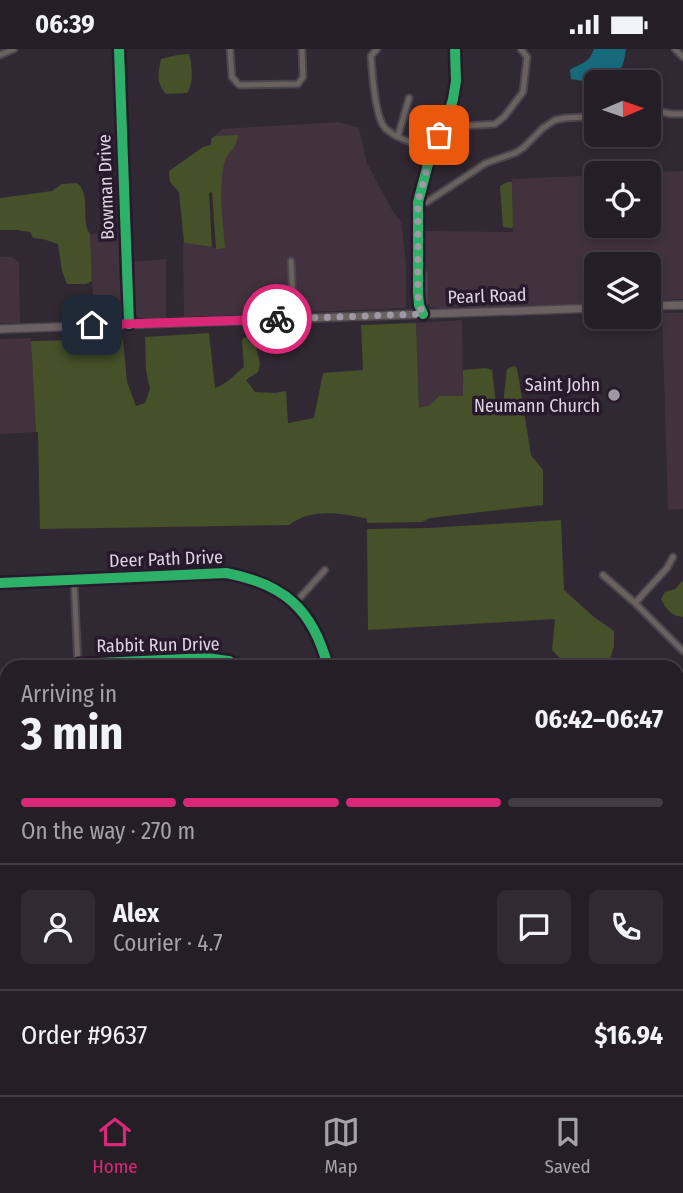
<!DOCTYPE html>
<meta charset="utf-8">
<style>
:root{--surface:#241e26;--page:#302b32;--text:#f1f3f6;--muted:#a3a2a7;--line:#413c43;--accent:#db2777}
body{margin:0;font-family:"Fira Sans Condensed",sans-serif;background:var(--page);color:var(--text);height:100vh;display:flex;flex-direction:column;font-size:26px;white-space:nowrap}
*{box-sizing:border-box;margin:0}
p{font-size:23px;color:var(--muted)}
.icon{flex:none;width:38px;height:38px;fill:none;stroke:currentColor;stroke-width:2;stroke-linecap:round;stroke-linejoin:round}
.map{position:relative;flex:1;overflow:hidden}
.side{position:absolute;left:0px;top:611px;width:684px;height:436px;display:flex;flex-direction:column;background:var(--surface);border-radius:21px 21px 0 0;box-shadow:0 4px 10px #0003,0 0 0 2px var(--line)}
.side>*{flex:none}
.needle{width:46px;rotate:88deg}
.controls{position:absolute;left:584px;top:21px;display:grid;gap:14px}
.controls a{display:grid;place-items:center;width:77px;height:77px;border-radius:10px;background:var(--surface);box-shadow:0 4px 10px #0003,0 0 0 2px var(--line);font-size:35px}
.pin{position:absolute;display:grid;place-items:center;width:60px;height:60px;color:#fff;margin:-30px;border-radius:14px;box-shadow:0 4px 10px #0006}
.courier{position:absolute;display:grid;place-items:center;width:70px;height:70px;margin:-35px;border:5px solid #db2777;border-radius:50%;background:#fff;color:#222;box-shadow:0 2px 9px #0007}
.headline em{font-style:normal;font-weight:700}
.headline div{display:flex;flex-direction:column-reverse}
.headline{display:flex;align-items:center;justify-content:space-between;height:119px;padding:0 21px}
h1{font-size:46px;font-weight:700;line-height:52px}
.bar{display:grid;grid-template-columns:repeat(4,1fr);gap:10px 7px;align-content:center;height:84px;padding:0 21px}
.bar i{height:9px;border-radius:5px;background:var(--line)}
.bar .active{background:var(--accent)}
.bar p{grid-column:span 4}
.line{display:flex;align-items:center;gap:18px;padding:0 21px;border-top:2px solid var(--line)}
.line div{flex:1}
.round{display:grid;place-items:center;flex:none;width:74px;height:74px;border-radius:10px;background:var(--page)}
.status{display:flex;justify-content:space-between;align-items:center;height:49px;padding:0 35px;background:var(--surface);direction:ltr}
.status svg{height:19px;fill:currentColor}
.tabs{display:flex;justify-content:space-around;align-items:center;height:98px;border-top:2px solid var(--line);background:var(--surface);font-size:19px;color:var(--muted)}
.tabs a{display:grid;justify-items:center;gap:4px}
.tabs .active{color:var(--accent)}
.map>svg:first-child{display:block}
</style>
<div class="status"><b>06:39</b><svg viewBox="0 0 49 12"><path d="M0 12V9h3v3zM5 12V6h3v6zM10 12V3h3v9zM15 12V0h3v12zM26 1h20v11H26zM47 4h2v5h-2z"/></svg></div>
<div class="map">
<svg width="683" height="1046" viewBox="0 0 683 1046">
<rect width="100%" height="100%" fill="#302832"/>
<path fill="#41323e" d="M339 73 359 79 367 114 392 161 401 173 406 214V259L184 268 183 194 216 199 211 90 222 80Z
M683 122V250L649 251V215H597V254L467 261V257L440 260 430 258 426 252 421 182 513 183 512 129 516 130 597 126V177H649V124H634Z
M124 184 127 262 126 268 122 270 94 272 90 185Z
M0 208H12L19 213 20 274H0Z
M166 210V270L138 269 133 263 130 213Z
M662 264H683V460L668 461Z
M462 271 463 347H439L430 356 419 359 416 274Z
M31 289 36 383 0 385V290Z"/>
<path fill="#46512a" d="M189 5C192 15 194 35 187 44L166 45C156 34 158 24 161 10L177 6Z
M238 86C236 102 227 102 224 115 218 143 223 172 225 199L216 200 212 143 209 144 212 198 184 194 179 143 170 133 169 122 203 98 211 96V90L215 87Z
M507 133H512L513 178 511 179 503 178 500 137Z
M77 134C92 147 80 170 90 185L92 232 86 235H67L62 222 58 195 43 190 33 189 30 183 17 181H0V149L52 142 62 135Z
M416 274 419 359 430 356 439 347H463V321L486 319 492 321 496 355H503L507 320 514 317 517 319 531 406 543 421V456L430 469 422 473 367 474V470C341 464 311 459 289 476L40 480 38 383H36L31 292 123 290 127 333 136 357 145 354 150 340 146 322 145 288 209 284 215 339C227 335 234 326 244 318L242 290 253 285 260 315 258 323 246 331 255 343 275 344 286 342 288 374 314 369 323 324 363 321 361 276Z
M561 471 564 541 594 568 614 582V597L609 613 586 610H561L552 601 555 570 368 581 367 480 428 479Z
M683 531V568C671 567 666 560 661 550L665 543 675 540Z
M414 1040H534L535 1042 531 1046H317L316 1044Z"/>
<path fill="#166a7c" d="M594 0H626L624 11 622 18 613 22 595 26 583 32 571 30 570 21C582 13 588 16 594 0Z"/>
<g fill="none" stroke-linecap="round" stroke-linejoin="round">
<defs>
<path id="minor" d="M119 0 129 275
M230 0 232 28 239 36 298 35 303 28 302 0
M377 0 371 7C372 23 375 68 385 79 396 90 417 95 432 100
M675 0 683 8
M0 6 14 0
M649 60 671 65H683
M447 71 464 77 495 75 504 68 523 43 527 8 521 0
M398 87 409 49
M418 153H427L486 114 515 104 523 99 543 79 555 71 565 69 585 68 597 66
M291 212 294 270
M419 220 423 225V265
M423 265 419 256 418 244V153L432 100 447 71 453 50 456 32 455 0
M603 526 635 554 683 602
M74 530 78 618
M0 534 226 524C284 535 313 560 328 618
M295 554 325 521
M635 554 667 519 673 508
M78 615 206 609 229 612 238 618
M430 618 520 614 566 618
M677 632 683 626
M683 774V791
M0 798 7 940
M677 895 683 896
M677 994 683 996
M10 1040V1046"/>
<path id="major" d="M649 257 683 256
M0 280 597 259"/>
</defs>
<use href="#minor" stroke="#4b444d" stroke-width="9"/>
<use href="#major" stroke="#4b444d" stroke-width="10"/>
<use href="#minor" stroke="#6a615e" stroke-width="5"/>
<use href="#major" stroke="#6c6161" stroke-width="7"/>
<defs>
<path id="cycleway" d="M119 0 129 275
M423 265 419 256 418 244V153L432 100 447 71 453 50 456 32 455 0
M0 534 226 524C284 535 313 560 328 618
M78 615 206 609 229 612 238 618"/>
</defs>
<use href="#cycleway" stroke="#281a2c" stroke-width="15"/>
<use href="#cycleway" stroke="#2db169" stroke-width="10"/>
</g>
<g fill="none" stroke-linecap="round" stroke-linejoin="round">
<path stroke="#a098a3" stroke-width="7" stroke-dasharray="0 12.6" d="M277 270 423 265 419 256 418 244V153L432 100 439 86"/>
<path stroke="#db2777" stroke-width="9" d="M92 276 277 270"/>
</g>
<circle fill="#a098a3" stroke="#281a2c" stroke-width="2.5" cx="614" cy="346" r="7"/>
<g text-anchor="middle" stroke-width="7" stroke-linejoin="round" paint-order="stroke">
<g font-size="18" fill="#ddd4e0" stroke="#281a2c">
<text transform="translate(106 138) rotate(-92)" y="6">Bowman Drive</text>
<text transform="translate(487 247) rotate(-2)" y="6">Pearl Road</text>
<text transform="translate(166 510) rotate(-2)" y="6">Deer Path Drive</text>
<text transform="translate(158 596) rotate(-1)" y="6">Rabbit Run Drive</text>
</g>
<g font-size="18" fill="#ddd4e0" stroke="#281a2c" text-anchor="end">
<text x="600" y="342">Saint John<tspan x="600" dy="21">Neumann Church</tspan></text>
</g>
</g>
</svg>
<div class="controls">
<a><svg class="needle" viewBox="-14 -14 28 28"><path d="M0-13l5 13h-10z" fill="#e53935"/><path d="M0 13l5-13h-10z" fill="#a3a2a7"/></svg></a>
<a><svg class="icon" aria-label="locate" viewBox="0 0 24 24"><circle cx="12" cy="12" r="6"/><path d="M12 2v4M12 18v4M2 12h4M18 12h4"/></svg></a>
<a><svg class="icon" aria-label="layers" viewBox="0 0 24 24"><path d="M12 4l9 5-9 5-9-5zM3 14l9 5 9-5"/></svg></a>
</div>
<div class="pin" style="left:439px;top:86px;background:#ea580c"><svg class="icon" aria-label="bag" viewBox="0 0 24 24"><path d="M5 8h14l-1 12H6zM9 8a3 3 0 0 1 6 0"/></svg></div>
<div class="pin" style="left:92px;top:276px;background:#1f2937"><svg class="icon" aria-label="home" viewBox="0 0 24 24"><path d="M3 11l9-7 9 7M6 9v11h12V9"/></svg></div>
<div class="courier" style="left:277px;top:270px"><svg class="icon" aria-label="bike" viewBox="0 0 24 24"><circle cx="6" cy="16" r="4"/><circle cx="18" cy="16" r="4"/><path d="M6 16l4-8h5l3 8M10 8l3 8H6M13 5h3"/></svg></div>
<section class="side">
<div class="headline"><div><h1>3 min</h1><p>Arriving in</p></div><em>06:42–06:47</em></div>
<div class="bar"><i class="active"></i><i class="active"></i><i class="active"></i><i></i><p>On the way · 270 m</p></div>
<div class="line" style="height:126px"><a class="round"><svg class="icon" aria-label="person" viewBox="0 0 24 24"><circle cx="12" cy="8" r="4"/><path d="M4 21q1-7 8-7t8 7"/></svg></a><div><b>Alex</b><p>Courier · 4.7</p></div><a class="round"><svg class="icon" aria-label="chat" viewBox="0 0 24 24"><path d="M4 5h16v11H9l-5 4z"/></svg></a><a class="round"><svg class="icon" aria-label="phone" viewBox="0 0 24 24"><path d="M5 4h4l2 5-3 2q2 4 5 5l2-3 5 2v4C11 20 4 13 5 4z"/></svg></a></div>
<div class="line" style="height:91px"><div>Order #9637</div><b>$16.94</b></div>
</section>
</div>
<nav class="tabs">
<a class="active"><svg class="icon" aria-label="home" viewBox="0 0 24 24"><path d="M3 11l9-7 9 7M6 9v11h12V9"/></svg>Home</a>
<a><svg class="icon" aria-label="map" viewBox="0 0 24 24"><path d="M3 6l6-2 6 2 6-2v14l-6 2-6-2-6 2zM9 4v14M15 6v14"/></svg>Map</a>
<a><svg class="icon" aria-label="saved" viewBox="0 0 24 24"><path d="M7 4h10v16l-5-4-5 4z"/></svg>Saved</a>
</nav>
